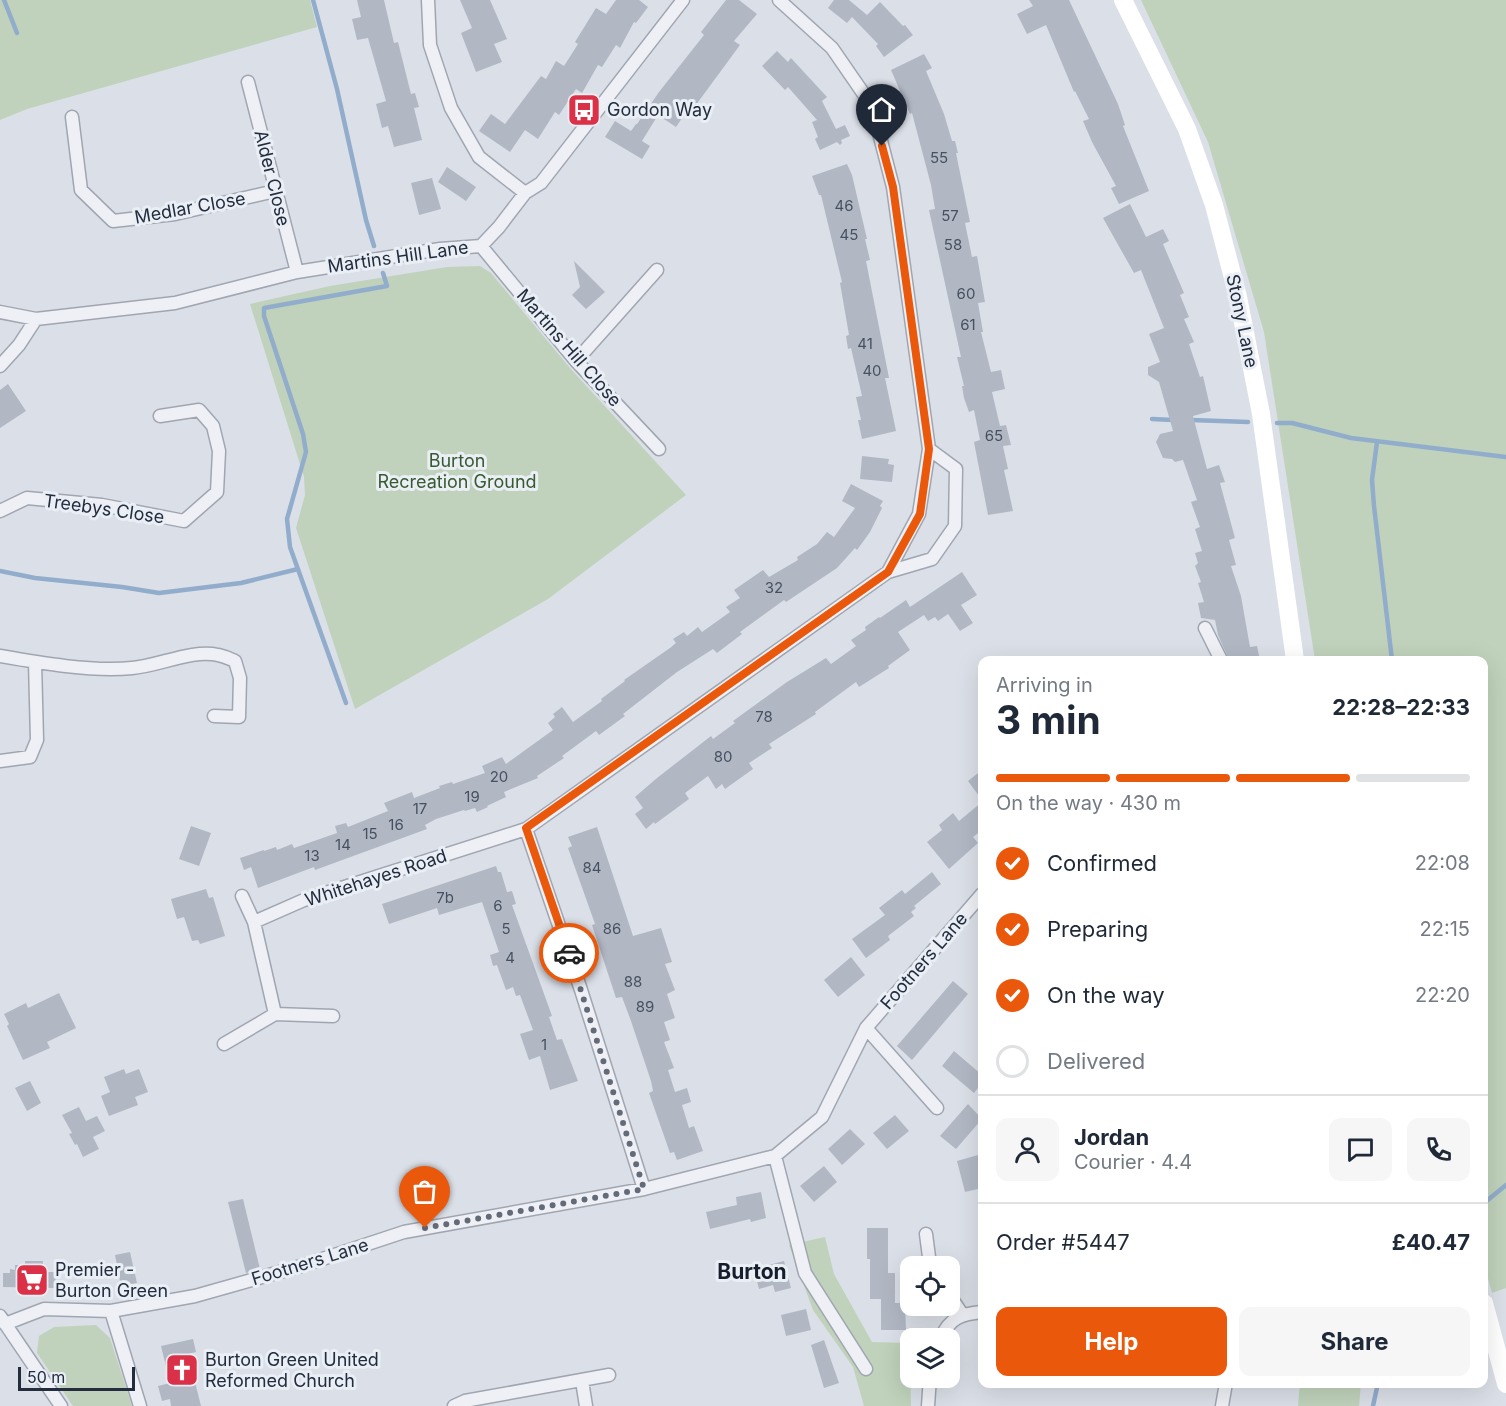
<!DOCTYPE html>
<meta charset="utf-8">
<style>
:root{--surface:#fff;--page:#f6f6f7;--text:#1f2937;--muted:#747a83;--line:#e0e1e3;--accent:#ea580c}
body{margin:0;font-family:Inter,sans-serif;background:var(--page);color:var(--text);height:100vh;display:flex;flex-direction:column;font-size:22px;white-space:nowrap}
*{box-sizing:border-box;margin:0}
p{font-size:20px;color:var(--muted)}
.icon{flex:none;width:33px;height:33px;fill:none;stroke:currentColor;stroke-width:2;stroke-linecap:round;stroke-linejoin:round}
.map{position:relative;flex:1;overflow:hidden}
.side{position:absolute;left:978px;top:656px;width:510px;height:732px;display:flex;flex-direction:column;background:var(--surface);border-radius:12px;box-shadow:0 6px 24px #0002}
.side>*{flex:none}
.controls{position:absolute;left:900px;top:1256px;display:grid;gap:12px}
.controls a{display:grid;place-items:center;width:60px;height:60px;border-radius:12px;background:var(--surface);box-shadow:0 6px 24px #0002;font-size:30px}
.scale{position:absolute;left:18px;bottom:15px;width:117px;box-sizing:border-box;padding-left:6px;border:3px solid #232d3e;border-top:0;font-size:16px;line-height:21px;white-space:nowrap;color:#232d3e;-webkit-text-stroke:4px #eaeef5;paint-order:stroke}
.pin{position:absolute;display:grid;place-items:center;width:51px;height:51px;color:#fff;margin:-62px -26px;border-radius:50% 50% 50% 0;rotate:-45deg;box-shadow:0 0 6px #0007}
.pin .icon{rotate:45deg}
.courier{position:absolute;display:grid;place-items:center;width:60px;height:60px;margin:-30px;border:4px solid #ea580c;border-radius:50%;background:#fff;color:#222;box-shadow:0 2px 8px #0007}
.summary em{font-style:normal;font-weight:700}
.summary div{display:flex;flex-direction:column-reverse}
.summary{display:flex;align-items:center;justify-content:space-between;height:102px;padding:0 18px}
h1{font-size:39px;font-weight:700;line-height:45px}
.bar{display:grid;grid-template-columns:repeat(4,1fr);gap:9px 6px;align-content:center;height:72px;padding:0 18px}
.bar i{height:8px;border-radius:4px;background:var(--line)}
.bar .selected{background:var(--accent)}
.bar p{grid-column:span 4}
.line{display:flex;align-items:center;gap:15px;padding:0 18px;border-top:2px solid var(--line)}
.line div{flex:1}
.round{display:grid;place-items:center;flex:none;width:63px;height:63px;border-radius:12px;background:var(--page)}
ol{padding:0 18px;list-style:none}
li{display:flex;align-items:center;gap:18px;height:66px}
li p{margin-inline-start:auto}
li .icon{padding:6px;border-radius:50%;background:var(--accent);color:#fff;stroke-width:4}
li:last-child{color:var(--muted)}
li i{width:33px;height:33px;border:3px solid var(--line);border-radius:50%}
.primary-button{display:flex;gap:12px;margin-top:auto;padding:12px 18px}
.primary-button a{flex:1;height:69px;border-radius:12px;background:var(--accent);color:#fff;font-size:24px;font-weight:700;line-height:69px;text-align:center}
.primary-button a+a{background:var(--page);color:var(--text)}
.map>svg:first-child{display:block}
</style>
<div class="map">
<svg width="1506" height="1406" viewBox="0 0 1506 1406">
<rect width="100%" height="100%" fill="#dbdfe7"/>
<path fill="#c0d2bb" d="M0 0H310L317 27 27 109 0 120Z
M1141 0H1506V1288L1492 1293 1484 1264V660H1315L1264 332 1208 142Z
M480 266 491 273 570 368 686 495 548 599 355 709 296 528 305 495 304 477 250 304 330 286 447 267Z
M825 1237 834 1274 872 1342 910 1343 911 1406H864L853 1367 813 1310 789 1245Z
M96 1325 110 1338 132 1406H73L37 1353 39 1336 54 1327Z
M1300 1383H1361L1359 1406H1298Z"/>
<g fill="none" stroke-linecap="round" stroke-linejoin="round">
<path stroke="#91adcb" stroke-width="4.5" d="M4 0 17 33
M313 0 337 89 366 220 374 246
M1152 419 1173 420
M1191 420 1248 422
M1277 423H1292L1351 438 1506 457
M1377 442 1372 480 1374 506 1392 660
M0 571 35 578 122 587 159 593 241 583 298 569
M346 703 290 547 287 519 306 452 303 434 264 316V308L387 286 383 273
M1484 1203 1506 1185
M1373 1406 1378 1383"/>
</g>
<path fill="#b1b8c4" d="M357 0H384L394 43 398 42 411 94 415 93 419 107 414 108 422 140 394 147 388 126 382 128 376 104 386 101 368 38 357 40 352 19 361 17Z
M460 0H490L507 39 494 44 502 62 476 72 461 33 472 28Z
M616 0H639L648 7 636 23 634 22 620 48 616 45 602 67 598 65 582 93 576 89 559 115 555 112 538 139 525 130 510 152 479 131 491 114 505 124 541 76 546 79 556 61 564 66 578 44 575 42 596 8 606 14Z
M726 0H739L757 14 734 41 740 45 690 113 686 112 676 127 658 115 642 141 650 146 642 159 605 137 615 121 631 131 636 124H637L659 92 704 35 701 32Z
M834 0H849L867 15 880 2 903 26 905 25 913 35 884 57 876 46 878 44 852 17 847 23 828 8Z
M1029 0H1069L1118 104 1125 125 1123 126 1149 191 1119 204 1111 188 1116 186 1092 142 1083 121 1089 119 1075 91 1074 92 1046 25 1027 34 1017 14 1033 6Z
M777 51 788 62 791 58 827 97 822 101 836 129 845 125 850 136 841 140 842 143 840 145 837 142 820 150 815 139 818 137 812 122 817 120 788 87 785 90 762 66Z
M924 54 932 68 926 71 944 114 952 141H955L958 153H956L970 222 965 223 972 257 977 256 985 302 978 303 983 332H981L991 372 1001 370 1005 389 992 392 1000 426 1006 425 1011 445 1003 446 1008 469 1004 470 1013 511 988 515 974 442 980 440 974 410 969 412 964 398 962 386H964L957 357H961L929 210 935 209 931 185 912 113 910 114 891 70Z
M847 164 852 175 867 239H865L870 260 866 261 889 378H885L896 431 862 439 858 420H861L856 397 862 396 851 348 848 349 846 336 849 335 840 283 842 282 821 195H819L812 176Z
M447 167 476 187 466 201 438 182Z
M432 178 441 209 419 215 411 183Z
M1130 204 1146 237 1163 229 1169 241 1163 244 1184 293 1180 295 1189 317 1184 319 1194 342 1189 344 1200 377 1203 376 1211 411 1193 416 1207 469 1219 465 1225 482 1220 483 1235 538 1229 540 1236 565 1231 566 1241 596 1250 647 1257 646 1260 660H1229L1218 635 1215 620 1201 618 1198 603 1204 602 1198 583 1201 582 1195 566 1198 563 1195 553 1202 551 1195 529 1200 527 1191 502 1197 500 1183 460 1175 462 1172 459 1163 458 1156 442 1160 434 1173 431 1159 382 1148 375V367L1160 362 1149 334 1164 328 1141 270 1134 273 1103 218Z
M574 261 605 292 586 309 572 295 580 287Z
M8 384 26 411 0 428V390Z
M862 456 889 459 888 464 894 465 892 482 860 479Z
M851 484 883 501 880 506 882 508 870 532 857 550 855 548 837 568 786 602 784 600 740 632 742 634 717 653 713 649 677 672 623 714 625 716 599 735 596 731 562 756 564 758 537 776 538 778 504 792 506 797 487 806 488 807 477 812 475 808 465 811 464 810 436 819 425 825 427 829 315 870 314 867 258 888 251 867 244 870 240 858 264 850V851L276 847 277 850 292 844 294 848 337 833 335 826 346 823 348 827 388 811 384 803 412 792 414 798 440 788 439 786 452 782 453 784 485 773 482 766 502 757 506 764 553 730 548 723 555 717 553 714 562 707 573 722 602 701 601 699 625 681 624 680 670 648 676 643 673 639 684 632 687 636 698 627 702 632 730 612 726 607 740 598 734 590 763 570 769 577 798 560 797 557 817 544 827 532 834 537 855 508 842 501Z
M962 572 977 595 961 605 973 623 960 631 948 614 938 621 935 617 928 621 924 615 898 632 910 650 888 666 889 668 859 687 856 682 815 712 816 714 769 744 772 748 749 763 753 769 725 789 722 784 716 789 708 776 685 793 689 799 655 824 654 822 646 829 635 814 643 808 635 797 657 778 711 736 713 739 735 723 733 721 787 682 826 658 831 664 856 646 851 640 866 630 865 627 879 617 880 618 906 600 910 607Z
M982 770V800L968 781Z
M982 802V830L973 837 978 843 949 869 927 842 942 830 939 825 953 813 959 821Z
M191 826 211 833 199 866 179 859Z
M597 827 633 936 661 928 672 962 665 964 675 990 667 994 675 1018 664 1022 670 1040 664 1042 674 1068 668 1070 675 1092 687 1088 691 1102 682 1105 689 1128 694 1126 703 1151 677 1160 674 1152 670 1153 649 1093 653 1091 651 1081 631 1021 622 997 616 998 592 925 595 924 568 848 572 846 568 837Z
M496 866 498 872H501L507 892 512 891 516 904 512 905 552 1016 549 1017 557 1040 562 1039 578 1081 550 1090 540 1056 529 1060 520 1034 533 1030 520 995 516 996 513 987 506 990 497 965 493 966 490 955 499 952 482 902 439 915 437 908 389 924 382 904Z
M932 872 941 884 914 906 916 908 911 912 914 916 888 936 890 940 866 958 852 939 885 915 879 908 902 890 905 894Z
M206 889 209 898 213 897 225 936 200 944 198 940 192 941 184 917 177 919 171 899Z
M851 957 865 975 838 997 824 980Z
M953 981 968 994 912 1060 897 1046Z
M59 993 76 1028 47 1042 50 1048 23 1060 7 1026 9 1024 4 1014 26 1003 28 1008Z
M954 1051 982 1075V1083L974 1093 942 1066Z
M124 1069 126 1074 139 1069 148 1092 135 1097 138 1105 109 1116 101 1096 110 1092 104 1077Z
M30 1081 41 1103 27 1111 15 1088Z
M968 1104 982 1119 956 1149 940 1136Z
M79 1107 86 1121 97 1116 105 1131 93 1137 99 1149 83 1157 77 1144 75 1145 69 1134 72 1133 62 1115Z
M895 1115 909 1131 887 1149 873 1133Z
M850 1129 865 1144 842 1165 828 1149Z
M978 1155 982 1172V1188L965 1192 957 1161Z
M824 1166 837 1182 814 1202 800 1186Z
M761 1192 766 1218 751 1222 750 1219 710 1229 706 1212 737 1205 736 1197Z
M243 1199 260 1269 246 1273 228 1202Z
M867 1228H888V1273H895V1303H905L906 1330H881V1299H870V1259H867Z
M130 1252 137 1283 121 1286 115 1255Z
M25 1261H43L42 1272H56L55 1288 3 1287V1273H10V1269L15 1270V1265H25Z
M784 1261 791 1288 775 1292 773 1285 759 1289 754 1269Z
M806 1309 811 1330 786 1336 781 1315Z
M193 1339 196 1352 188 1354 201 1406H171L170 1399 162 1401 158 1386 170 1383 161 1346Z
M824 1340 839 1383 824 1388 811 1345Z"/>
<g fill="none" stroke-linecap="round" stroke-linejoin="round">
<defs>
<path id="minor" d="M428 0 430 45 451 108 479 157 525 193
M248 82 297 272
M72 117 81 190 113 221 175 214 275 191
M481 246 576 361 659 449
M0 312 36 319 175 303 297 272 440 249 481 246 499 227 525 193 541 183 683 0
M576 361 657 270
M0 366 19 345 36 319
M0 511 27 498 102 505 184 521 217 492 219 451 213 426 199 410 160 416
M888 572 932 559 955 526 956 469 929 449
M1205 628 1221 660
M0 656C40 663 92 672 132 668 159 666 192 649 218 655 224 656 230 659 235 661L240 678 239 717 214 716
M0 761 30 757 37 740 35 662
M526 829 888 572 919 514 929 449 893 187 872 106 832 48 779 0
M242 896 254 922 304 900 526 829 581 990 644 1189
M275 1014 333 1016
M866 1028 937 1108
M224 1044 275 1014 254 922
M775 1156 805 1273 866 1369
M926 1234 929 1257 933 1266
M950 1296 962 1314
M111 1311 140 1406
M0 1316 61 1406
M5 1324 44 1309 111 1311 195 1296 301 1266 404 1232 644 1189 775 1156 822 1117 866 1028 982 894
M941 1338C950 1317 962 1314 982 1312
M582 1381 586 1406
M454 1406 465 1401 609 1375
M928 1406 930 1377
M1222 1406 1226 1383"/>
</defs>
<use href="#minor" stroke="#a0a6b1" stroke-width="15"/>
<use href="#minor" stroke="#eef0f5" stroke-width="12"/>
<path stroke="#fff" stroke-width="18" d="M1123 0 1187 129 1214 205 1238 297 1261 414 1295 660
M1484 1303 1506 1384"/>
</g>
<g fill="none" stroke-linecap="round" stroke-linejoin="round">
<path stroke="#636b79" stroke-width="6" stroke-dasharray="0 10.8" d="M425 1228 644 1189 569 953"/>
<path stroke="#ea580c" stroke-width="8" d="M569 953 526 828 888 572 920 514 929 449 893 187 882 146"/>
</g>
<defs>
<symbol id="bus-square" viewBox="-11 -11 22 22"><rect x="-9" y="-9" width="18" height="18" rx="4" fill="#db3148" stroke="#eaeef5"/><path d="M-5-6H5V4H4V6H2V4H-2V6H-4V4H-5ZM-3.5-4V0h7V-4ZM-3.5 1.2v1.5H-2V1.2ZM2 1.2v1.5H3.5V1.2Z" fill="#fff"/></symbol>
<symbol id="supermarket-square" viewBox="-11 -11 22 22"><rect x="-9" y="-9" width="18" height="18" rx="4" fill="#db3148" stroke="#eaeef5"/><path d="M-6-5.5h2.5l.6 2H6L4.5 2H-2.5L-4.4-4H-6ZM-1.5 3.2a1.3 1.3 0 1 0 .1 0ZM3 3.2a1.3 1.3 0 1 0 .1 0Z" fill="#fff"/></symbol>
<symbol id="church-square" viewBox="-11 -11 22 22"><rect x="-9" y="-9" width="18" height="18" rx="4" fill="#db3148" stroke="#eaeef5"/><path d="M-1.2-6h2.4v3.5h3.3v2.4h-3.3V6h-2.4V-.1h-3.3v-2.4h3.3Z" fill="#fff"/></symbol>
</defs>
<g fill-rule="evenodd">
<use href="#bus-square" x="565" y="91" width="38" height="38"/>
<use href="#supermarket-square" x="13" y="1261" width="38" height="38"/>
<use href="#church-square" x="163" y="1351" width="38" height="38"/>
</g>
<g text-anchor="middle" stroke-width="6" stroke-linejoin="round" paint-order="stroke">
<g font-size="15" fill="#465060">
<text x="939" y="163">55</text>
<text x="844" y="211">46</text>
<text x="950" y="221">57</text>
<text x="849" y="240">45</text>
<text x="953" y="250">58</text>
<text x="966" y="299">60</text>
<text x="968" y="330">61</text>
<text x="865" y="349">41</text>
<text x="872" y="376">40</text>
<text x="994" y="441">65</text>
<text x="774" y="593">32</text>
<text x="764" y="722">78</text>
<text x="723" y="762">80</text>
<text x="499" y="782">20</text>
<text x="472" y="802">19</text>
<text x="420" y="814">17</text>
<text x="396" y="830">16</text>
<text x="370" y="839">15</text>
<text x="343" y="850">14</text>
<text x="312" y="861">13</text>
<text x="592" y="873">84</text>
<text x="445" y="903">7b</text>
<text x="498" y="911">6</text>
<text x="506" y="934">5</text>
<text x="612" y="934">86</text>
<text x="510" y="963">4</text>
<text x="633" y="987">88</text>
<text x="645" y="1012">89</text>
<text x="544" y="1050">1</text>
</g>
<g font-size="18" fill="#232d3e" stroke="#eaeef5" text-anchor="start">
<text x="607" y="116">Gordon Way</text>
<text x="55" y="1276">Premier -<tspan x="55" dy="21">Burton Green</tspan></text>
<text x="205" y="1366">Burton Green United<tspan x="205" dy="21">Reformed Church</tspan></text>
</g>
<g font-size="18" fill="#232d3e" stroke="#eaeef5">
<text transform="translate(272 178) rotate(76)" y="6">Alder Close</text>
<text transform="translate(190 208) rotate(-10)" y="6">Medlar Close</text>
<text transform="translate(398 257) rotate(-8)" y="6">Martins Hill Lane</text>
<text transform="translate(1242 321) rotate(78)" y="6">Stony Lane</text>
<text transform="translate(569 348) rotate(49)" y="6">Martins Hill Close</text>
<text transform="translate(104 509) rotate(8)" y="6">Treebys Close</text>
<text transform="translate(376 878) rotate(-18)" y="6">Whitehayes Road</text>
<text transform="translate(924 961) rotate(-49)" y="6">Footners Lane</text>
<text transform="translate(310 1262) rotate(-17)" y="6">Footners Lane</text>
</g>
<g font-size="18" fill="#375b2f" stroke="#eaeef5">
<text x="457" y="467">Burton<tspan x="457" dy="21">Recreation Ground</tspan></text>
</g>
<g font-size="21" font-weight="bold" fill="#161e2e" stroke="#eaeef5">
<text x="752" y="1279">Burton</text>
</g>
</g>
</svg>
<div class="controls">
<a><svg class="icon" aria-label="locate" viewBox="0 0 24 24"><circle cx="12" cy="12" r="6"/><path d="M12 2v4M12 18v4M2 12h4M18 12h4"/></svg></a>
<a><svg class="icon" aria-label="layers" viewBox="0 0 24 24"><path d="M12 4l9 5-9 5-9-5zM3 14l9 5 9-5"/></svg></a>
</div>
<div class="scale">50 m</div>
<div class="pin" style="left:425px;top:1228px;background:#ea580c"><svg class="icon" aria-label="bag" viewBox="0 0 24 24"><path d="M5 8h14l-1 12H6zM9 8a3 3 0 0 1 6 0"/></svg></div>
<div class="pin" style="left:882px;top:146px;background:#1f2937"><svg class="icon" aria-label="home" viewBox="0 0 24 24"><path d="M3 11l9-7 9 7M6 9v11h12V9"/></svg></div>
<div class="courier" style="left:569px;top:953px"><svg class="icon" aria-label="car" viewBox="0 0 24 24"><path d="M5 17H2v-5l4-1 3-4h7l3 4 3 1v5h-3M9 17h6M6 11h13"/><circle cx="7" cy="17" r="2"/><circle cx="17" cy="17" r="2"/></svg></div>
<section class="side">
<div class="summary"><div><h1>3 min</h1><p>Arriving in</p></div><em>22:28–22:33</em></div>
<div class="bar"><i class="selected"></i><i class="selected"></i><i class="selected"></i><i></i><p>On the way · 430 m</p></div>
<ol>
<li><svg class="icon" aria-label="check" viewBox="0 0 24 24"><path d="M5 12l5 5 9-10"/></svg>Confirmed<p>22:08</p></li>
<li><svg class="icon" aria-label="check" viewBox="0 0 24 24"><path d="M5 12l5 5 9-10"/></svg>Preparing<p>22:15</p></li>
<li><svg class="icon" aria-label="check" viewBox="0 0 24 24"><path d="M5 12l5 5 9-10"/></svg>On the way<p>22:20</p></li>
<li><i></i>Delivered</li>
</ol>
<div class="line" style="height:108px"><a class="round"><svg class="icon" aria-label="person" viewBox="0 0 24 24"><circle cx="12" cy="8" r="4"/><path d="M4 21q1-7 8-7t8 7"/></svg></a><div><b>Jordan</b><p>Courier · 4.4</p></div><a class="round"><svg class="icon" aria-label="chat" viewBox="0 0 24 24"><path d="M4 5h16v11H9l-5 4z"/></svg></a><a class="round"><svg class="icon" aria-label="phone" viewBox="0 0 24 24"><path d="M5 4h4l2 5-3 2q2 4 5 5l2-3 5 2v4C11 20 4 13 5 4z"/></svg></a></div>
<div class="line" style="height:78px"><div>Order #5447</div><b>£40.47</b></div>
<div class="primary-button"><a>Help</a><a>Share</a></div>
</section>
</div>
